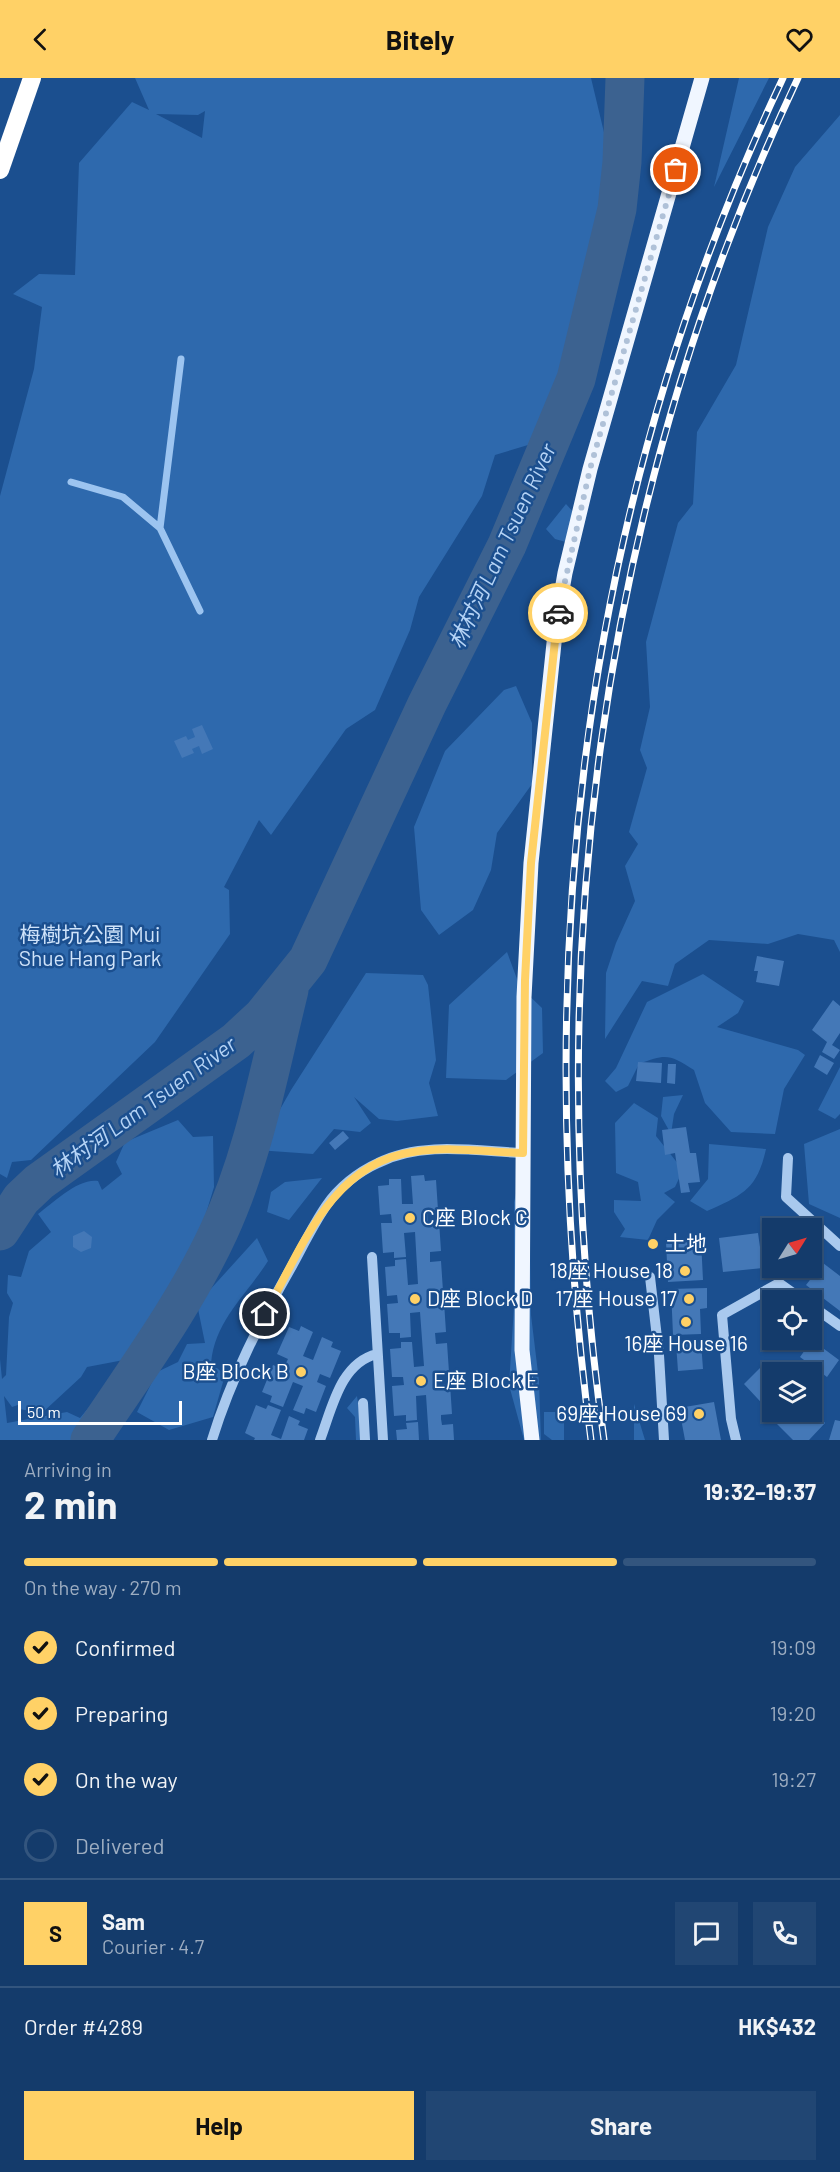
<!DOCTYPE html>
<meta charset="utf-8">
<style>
:root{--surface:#143b6b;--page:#214673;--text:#f1f3f6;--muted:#9dadc1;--line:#33557e;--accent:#ffd166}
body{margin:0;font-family:Barlow,"Noto Sans TC",sans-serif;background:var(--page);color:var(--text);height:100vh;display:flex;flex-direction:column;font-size:22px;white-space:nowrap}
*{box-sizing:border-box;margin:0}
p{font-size:20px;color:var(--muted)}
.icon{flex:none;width:33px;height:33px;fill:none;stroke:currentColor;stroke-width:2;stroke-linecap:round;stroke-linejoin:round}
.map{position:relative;height:1362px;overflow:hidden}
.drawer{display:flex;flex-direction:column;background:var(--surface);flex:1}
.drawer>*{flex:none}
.needle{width:39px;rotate:53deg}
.tools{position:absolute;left:762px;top:1140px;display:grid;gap:12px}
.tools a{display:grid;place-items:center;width:60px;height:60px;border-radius:0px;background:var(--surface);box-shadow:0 2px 4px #0004,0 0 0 2px var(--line);font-size:30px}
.scale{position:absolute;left:18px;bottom:15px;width:164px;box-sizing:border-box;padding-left:6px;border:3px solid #fff;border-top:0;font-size:16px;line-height:21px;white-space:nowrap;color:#fff;-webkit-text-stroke:4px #1b4f8f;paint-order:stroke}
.pin{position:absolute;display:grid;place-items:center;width:51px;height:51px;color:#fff;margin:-26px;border:3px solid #fff;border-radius:50%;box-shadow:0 2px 6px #0007}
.courier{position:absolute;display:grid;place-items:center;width:60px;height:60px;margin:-30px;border:4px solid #ffd166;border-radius:50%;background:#fff;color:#222;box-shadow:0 2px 8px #0007}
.summary em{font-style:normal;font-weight:700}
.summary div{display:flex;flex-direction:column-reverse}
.summary{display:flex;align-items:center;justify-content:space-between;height:102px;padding:0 24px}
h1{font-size:39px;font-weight:700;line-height:45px}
.bar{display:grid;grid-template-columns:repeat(4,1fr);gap:9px 6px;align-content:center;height:72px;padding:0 24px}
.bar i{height:8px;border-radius:4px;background:var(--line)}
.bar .active{background:var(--accent)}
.bar p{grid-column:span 4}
.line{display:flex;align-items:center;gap:15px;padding:0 24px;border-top:2px solid var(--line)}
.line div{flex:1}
.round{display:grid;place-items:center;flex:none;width:63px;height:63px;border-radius:0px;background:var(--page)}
ol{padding:0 24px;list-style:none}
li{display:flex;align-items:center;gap:18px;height:66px}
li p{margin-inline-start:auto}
li .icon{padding:6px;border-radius:50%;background:var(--accent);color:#111;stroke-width:4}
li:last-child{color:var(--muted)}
li i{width:33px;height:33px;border:3px solid var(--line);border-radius:50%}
.button{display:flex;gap:12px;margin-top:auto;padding:12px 24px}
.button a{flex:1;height:69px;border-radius:0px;background:var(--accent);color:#111;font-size:24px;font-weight:700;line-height:69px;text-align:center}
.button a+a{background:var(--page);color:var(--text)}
header{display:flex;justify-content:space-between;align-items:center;height:78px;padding:0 24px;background:var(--accent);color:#111;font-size:27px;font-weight:700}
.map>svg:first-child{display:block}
</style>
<header><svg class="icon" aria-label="back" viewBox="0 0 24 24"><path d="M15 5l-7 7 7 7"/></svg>Bitely<svg class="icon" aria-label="heart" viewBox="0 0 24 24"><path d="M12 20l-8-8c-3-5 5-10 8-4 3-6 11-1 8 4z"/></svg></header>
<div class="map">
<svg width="840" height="1362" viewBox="0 0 840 1362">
<rect width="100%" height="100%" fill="#1b4f8f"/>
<path fill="#2e69ad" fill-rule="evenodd" d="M135 0H591L607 67 599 163 571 271 528 367 495 377 482 418 419 519 410 552 375 632 346 651 271 757 259 742 224 809 229 812 230 856 155 964 31 1082 12 1084 7 1100 0 1096V418L34 291 42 229 13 216 39 196 75 197 79 85 132 24 149 32ZM205 33 202 60 156 36 198 37Z
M739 0H769L714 109Z
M840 37V874L834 862 798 856 768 866 709 862 675 886 668 908 642 903 605 961 606 895 616 865 635 823 625 788 638 766 629 754 647 690 640 672 650 629 646 564 678 445 693 426 697 354 736 287 768 149 795 89Z
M566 426 575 436 573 466 555 461 546 451Z
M516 608 532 645V706L497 755 491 792 473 832 439 857 421 832 414 749 445 673 504 612Z
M507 874 520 909 542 930 543 975 506 1002 446 1000 449 927Z
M366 895 423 897 428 907 436 982 429 1005 438 1038 397 1043 379 1041 354 1019 371 1045 360 1054 334 1051 313 1076 257 1072 291 1012Z
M703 896 744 923 738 935 717 949 798 972 805 977 784 1011 775 1056 731 1054 705 1025 694 992C670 977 667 975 639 986L628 1008 616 1014 605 1003 616 990 647 924Z
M840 989V1036L835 1041 818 1032Z
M683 1017 674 1036 671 1056 661 1038 663 1019Z
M634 1025 658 1040 656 1058 683 1092 675 1109 664 1115 675 1124 657 1142 648 1162 620 1159 625 1151 614 1134V1122L641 1123 638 1104 616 1095 615 1045Z
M178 1042 193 1059 213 1058 214 1109 201 1152 159 1236 129 1281 87 1289 81 1299 42 1335 19 1331 18 1327 12 1329 4 1318 7 1345 67 1334 80 1340 119 1293 150 1306 109 1362H0V1281L2 1301 6 1297 9 1239 13 1225 7 1215 8 1197 21 1199 29 1173 51 1154 38 1136C53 1125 78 1100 98 1103L102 1112 122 1096 116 1084 125 1064Z
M840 1051V1140L809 1126 804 1066Z
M709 1066 766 1071C757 1112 742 1117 707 1133L690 1123 708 1101Z
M322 1100 289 1142 267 1134 271 1114 285 1104Z
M529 1101 531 1237 539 1303 541 1362H524L509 1307 514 1228V1124L518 1107Z
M257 1160 268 1183C246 1218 211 1246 211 1291L217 1290 225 1297 213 1339 169 1352 137 1334 157 1294 178 1284 187 1266 205 1265 197 1226Z
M357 1318 363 1362H356L355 1339 347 1330Z
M634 1326 645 1362H634Z
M544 1334H564V1362H552L544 1356Z"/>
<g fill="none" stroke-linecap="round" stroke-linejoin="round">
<path stroke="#9cc4f0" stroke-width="7" d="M181 281 160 450 200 533
M71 404 123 419 160 450"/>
<path stroke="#3c6290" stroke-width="39" d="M0 1153 21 1121 39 1104 236 963 263 938 308 882 427 626 507 467 576 301 617 131 622 84 625 0
M90 1362C135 1294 185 1227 219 1153 254 1077 269 993 289 912"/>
</g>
<path fill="#4478b7" d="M202 647 213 671 202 676 199 668 192 671 194 675 182 680 174 663 186 658 188 662 195 659 192 651Z
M757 878 784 883 779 908 756 904 758 893H754Z
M833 922 840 928V955L832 967 840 972 834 981 822 974 827 964 812 952Z
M820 977 834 985 827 997 814 989Z
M638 984 662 985 661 1005 636 1003Z
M668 986H676L675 1006 667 1005Z
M686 1049 690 1075H696L700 1104 688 1105 690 1114 681 1115 675 1075 665 1077 662 1052Z
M343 1053 349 1060 335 1072 329 1065Z
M424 1097 425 1103 436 1102 438 1132H427L428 1144 439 1143 441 1173 430 1174V1184L441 1183 443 1213H432L433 1225 444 1224 446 1254 435 1255 436 1266 447 1265 449 1294 438 1295 439 1307 450 1306 452 1336 441 1337V1341L442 1347 453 1346 454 1362H429L426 1317 416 1318 417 1342 406 1343V1337L394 1338 392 1308 404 1307 403 1299H392L390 1271 401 1270V1264H412L414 1289 424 1288 420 1234 410 1235 411 1259 400 1260V1255H389L387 1226 398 1225 397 1217 387 1218 385 1189 395 1188V1182L406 1181 408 1207 418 1206 415 1154 404 1155 406 1179 394 1180V1174L383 1175 381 1145H392L391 1136 380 1137 378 1108 389 1107V1101H401L402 1126H413L411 1098Z
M84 1153 92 1159 91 1170 81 1174 73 1169V1158Z
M758 1155 763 1190 723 1194 719 1160Z
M701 1162 703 1202 668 1204 666 1164Z
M812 1162 818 1165 812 1181Z
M823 1185 840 1198V1233L806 1207Z
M784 1190H809L806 1198Z
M707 1210V1230L700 1231 701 1256 673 1257 671 1211Z
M772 1244V1257L766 1252Z
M301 1248 313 1254 303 1278 313 1282 322 1259 333 1264 331 1269 341 1273 330 1300 320 1296 317 1304 326 1308 316 1334 306 1330 304 1336 293 1332 303 1308 293 1304 283 1329 270 1324 272 1318 262 1314 273 1287 283 1291 288 1281 277 1276 289 1249 299 1253Z
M778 1262H803L794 1273Z
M812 1262 839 1282 827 1299 800 1279Z
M701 1264 703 1291 678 1293 676 1265Z
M768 1282 780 1294H772V1336L744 1306Z
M714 1324 721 1362H685L679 1330Z
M256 1327 266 1331 268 1327 281 1332 271 1357 281 1361 289 1338 300 1343 298 1347 308 1351 304 1362H254L255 1360 245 1355Z
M812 1331 825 1345 809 1362H793L773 1342 781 1334H812Z
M835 1342 840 1343V1362H829Z
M418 1344 419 1362H397L396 1352 407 1351 406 1345Z"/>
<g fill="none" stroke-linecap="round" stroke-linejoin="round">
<path stroke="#a9c9ee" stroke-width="10" d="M788 1080 786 1119 840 1168
M372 1179 383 1362
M650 1199 659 1277 664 1362
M812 1228 840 1248
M363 1325 365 1362
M212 1362C231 1300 260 1244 292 1188 303 1168 313 1147 326 1128 338 1110 358 1094 378 1085 421 1063 476 1073 523 1075
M320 1362C332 1331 340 1285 377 1276
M736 1362 731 1341 722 1237 779 1205 803 1222"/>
<path stroke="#f0f6ff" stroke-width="15" d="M532 1362 522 1272 524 919 531 785 556 546 565 495 590 391 702 0"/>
<path stroke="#fff" stroke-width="18" d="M0 92 32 0"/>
<defs>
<path id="rail" d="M591 1362C529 891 578 433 783 0
M604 1362C539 896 596 427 798 0"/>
</defs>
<use href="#rail" stroke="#fff" stroke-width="7"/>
<use href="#rail" stroke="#1b4f8f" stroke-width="4.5" stroke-dasharray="14" stroke-linecap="butt"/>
</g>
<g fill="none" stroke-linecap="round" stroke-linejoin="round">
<path stroke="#afc1d8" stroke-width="6" stroke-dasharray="0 10.8" d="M558 535 590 391 676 92"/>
<path stroke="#ffd166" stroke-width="8" d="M265 1236C300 1174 331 1085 413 1074 449 1068 487 1074 523 1075L525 902 531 785 558 535"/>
</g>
<g fill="#ffd166" stroke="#1b4f8f" stroke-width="2">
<circle cx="410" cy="1140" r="6"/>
<circle cx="653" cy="1166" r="6"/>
<circle cx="685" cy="1193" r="6"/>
<circle cx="415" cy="1221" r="6"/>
<circle cx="689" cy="1221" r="6"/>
<circle cx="686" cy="1244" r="6"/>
<circle cx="301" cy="1294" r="6"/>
<circle cx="421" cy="1303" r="6"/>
<circle cx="699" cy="1336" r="6"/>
</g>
<g text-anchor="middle" stroke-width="5" stroke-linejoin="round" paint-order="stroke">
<g font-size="21" fill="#cfe3fa" stroke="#1b4f8f">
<text x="90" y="864">梅樹坑公園 Mui<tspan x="90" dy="24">Shue Hang Park</tspan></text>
</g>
<g font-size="21" fill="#fff" stroke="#1b4f8f" text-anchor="start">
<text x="422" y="1147">C座 Block C</text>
<text x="665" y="1173">土地</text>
<text x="673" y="1200" text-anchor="end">18座 House 18</text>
<text x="427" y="1228">D座 Block D</text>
<text x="677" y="1228" text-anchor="end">17座 House 17</text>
<text x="686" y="1273" text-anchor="middle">16座 House 16</text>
<text x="289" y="1301" text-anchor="end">B座 Block B</text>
<text x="433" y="1310">E座 Block E</text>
<text x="687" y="1343" text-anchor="end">69座 House 69</text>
</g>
<g font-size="22" font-style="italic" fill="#b5d3f5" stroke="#1b4f8f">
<text transform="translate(502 468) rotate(-65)" y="8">林村河 Lam Tsuen River</text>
<text transform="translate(143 1029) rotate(-36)" y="8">林村河 Lam Tsuen River</text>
</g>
</g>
</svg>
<div class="tools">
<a><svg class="needle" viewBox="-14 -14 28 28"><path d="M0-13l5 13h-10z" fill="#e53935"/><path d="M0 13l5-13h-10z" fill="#9dadc1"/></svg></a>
<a><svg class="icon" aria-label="locate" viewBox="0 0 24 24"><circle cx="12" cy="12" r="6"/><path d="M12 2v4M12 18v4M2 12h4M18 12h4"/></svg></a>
<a><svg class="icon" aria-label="layers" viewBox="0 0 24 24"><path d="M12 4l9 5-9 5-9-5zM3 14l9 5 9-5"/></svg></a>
</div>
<div class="scale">50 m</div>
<div class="pin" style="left:676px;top:92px;background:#ea580c"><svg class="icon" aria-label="bag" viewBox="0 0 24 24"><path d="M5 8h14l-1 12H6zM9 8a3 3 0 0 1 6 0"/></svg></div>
<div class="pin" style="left:265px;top:1236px;background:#1f2937"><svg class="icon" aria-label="home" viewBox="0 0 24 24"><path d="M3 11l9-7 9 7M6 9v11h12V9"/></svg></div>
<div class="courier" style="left:558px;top:535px"><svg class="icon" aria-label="car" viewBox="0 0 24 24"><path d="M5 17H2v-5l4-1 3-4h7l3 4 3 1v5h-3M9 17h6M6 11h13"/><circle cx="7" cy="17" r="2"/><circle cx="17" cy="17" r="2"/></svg></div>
</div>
<section class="drawer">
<div class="summary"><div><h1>2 min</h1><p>Arriving in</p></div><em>19:32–19:37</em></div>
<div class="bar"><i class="active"></i><i class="active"></i><i class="active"></i><i></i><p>On the way · 270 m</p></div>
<ol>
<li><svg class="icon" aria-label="check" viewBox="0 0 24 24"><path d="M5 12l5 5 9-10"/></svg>Confirmed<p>19:09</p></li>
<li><svg class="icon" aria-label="check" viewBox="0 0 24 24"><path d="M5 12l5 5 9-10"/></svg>Preparing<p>19:20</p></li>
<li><svg class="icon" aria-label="check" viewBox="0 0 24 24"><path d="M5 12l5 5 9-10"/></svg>On the way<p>19:27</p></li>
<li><i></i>Delivered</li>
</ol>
<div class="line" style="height:108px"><b class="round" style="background:var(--accent);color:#111">S</b><div><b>Sam</b><p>Courier · 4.7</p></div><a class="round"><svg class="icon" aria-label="chat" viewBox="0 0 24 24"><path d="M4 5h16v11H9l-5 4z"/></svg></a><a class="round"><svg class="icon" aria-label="phone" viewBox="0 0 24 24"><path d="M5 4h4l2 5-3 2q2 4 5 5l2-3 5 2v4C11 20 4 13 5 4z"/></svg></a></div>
<div class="line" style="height:78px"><div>Order #4289</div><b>HK$432</b></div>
<div class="button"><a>Help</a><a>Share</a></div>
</section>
